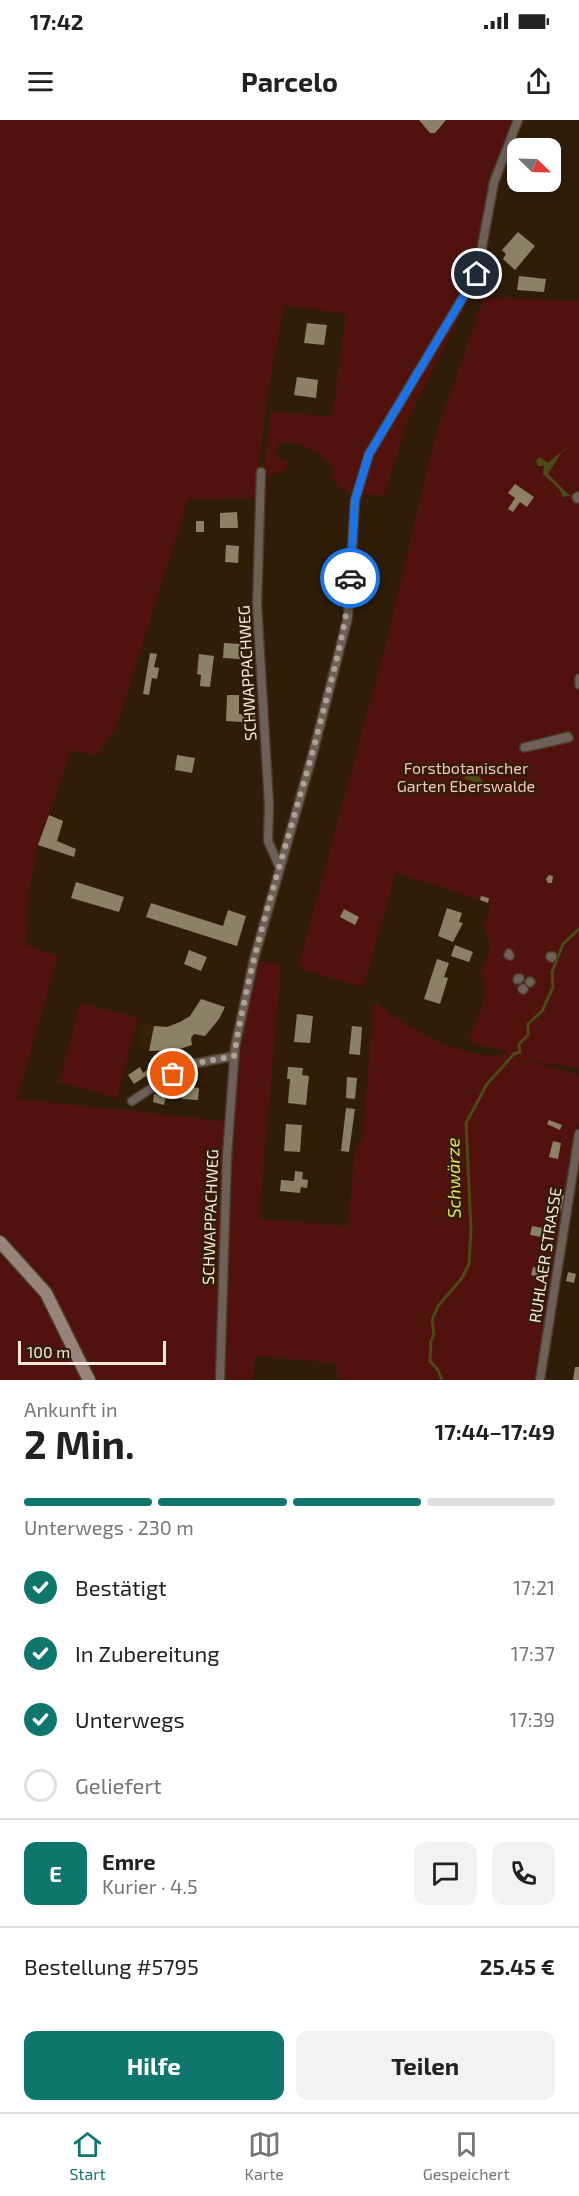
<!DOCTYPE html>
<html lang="de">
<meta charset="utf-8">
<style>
:root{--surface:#fff;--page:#f2f2f2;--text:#222;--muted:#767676;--line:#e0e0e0;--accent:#0f766e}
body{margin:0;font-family:"Exo 2",sans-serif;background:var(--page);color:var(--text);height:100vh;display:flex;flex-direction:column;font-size:22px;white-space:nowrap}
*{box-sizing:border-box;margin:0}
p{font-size:20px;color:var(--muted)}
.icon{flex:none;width:33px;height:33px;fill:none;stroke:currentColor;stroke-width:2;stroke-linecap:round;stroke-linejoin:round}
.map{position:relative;height:1260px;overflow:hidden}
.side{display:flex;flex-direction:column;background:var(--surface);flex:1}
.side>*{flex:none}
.needle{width:39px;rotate:113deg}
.fabs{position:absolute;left:507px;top:18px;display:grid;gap:12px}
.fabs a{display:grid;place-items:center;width:54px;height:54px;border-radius:12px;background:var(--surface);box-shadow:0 3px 9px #0003;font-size:30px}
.scale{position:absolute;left:18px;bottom:15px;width:148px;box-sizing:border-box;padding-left:6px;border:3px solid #f5e9dd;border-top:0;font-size:16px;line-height:21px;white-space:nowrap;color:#f5e9dd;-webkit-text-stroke:4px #2f1d08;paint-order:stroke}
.pin{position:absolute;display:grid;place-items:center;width:51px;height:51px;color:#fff;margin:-26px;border:3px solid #fff;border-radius:50%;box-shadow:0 2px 6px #0007}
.courier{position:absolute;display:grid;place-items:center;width:60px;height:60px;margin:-30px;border:4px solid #1a73e8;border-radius:50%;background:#fff;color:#222;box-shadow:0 2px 8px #0007}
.overview em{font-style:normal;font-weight:700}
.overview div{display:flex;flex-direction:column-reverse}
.overview{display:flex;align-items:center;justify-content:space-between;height:102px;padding:0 24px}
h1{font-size:39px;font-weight:700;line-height:45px}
.bar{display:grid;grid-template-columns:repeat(4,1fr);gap:9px 6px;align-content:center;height:72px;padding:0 24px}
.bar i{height:8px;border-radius:4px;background:var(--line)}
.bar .on{background:var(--accent)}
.bar p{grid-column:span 4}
.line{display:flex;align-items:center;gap:15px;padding:0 24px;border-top:2px solid var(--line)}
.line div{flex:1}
.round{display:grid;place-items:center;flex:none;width:63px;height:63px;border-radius:12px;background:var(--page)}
ol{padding:0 24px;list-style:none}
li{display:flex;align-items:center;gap:18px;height:66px}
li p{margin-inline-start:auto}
li .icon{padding:6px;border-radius:50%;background:var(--accent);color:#fff;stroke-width:4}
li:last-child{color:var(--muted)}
li i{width:33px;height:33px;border:3px solid var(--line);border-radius:50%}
.action{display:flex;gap:12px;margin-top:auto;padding:12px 24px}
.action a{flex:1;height:69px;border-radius:12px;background:var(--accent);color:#fff;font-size:24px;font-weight:700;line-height:69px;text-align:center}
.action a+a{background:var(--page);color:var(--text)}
.status{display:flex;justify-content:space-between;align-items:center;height:42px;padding:0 30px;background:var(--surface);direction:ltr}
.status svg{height:16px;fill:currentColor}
header{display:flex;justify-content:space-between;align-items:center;height:78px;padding:0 24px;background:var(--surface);font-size:27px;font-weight:700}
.dock{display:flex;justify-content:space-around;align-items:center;height:84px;border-top:2px solid var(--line);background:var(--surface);font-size:16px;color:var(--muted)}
.dock a{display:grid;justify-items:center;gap:3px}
.dock .on{color:var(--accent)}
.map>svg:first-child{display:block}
</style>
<div class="status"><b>17:42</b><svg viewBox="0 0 49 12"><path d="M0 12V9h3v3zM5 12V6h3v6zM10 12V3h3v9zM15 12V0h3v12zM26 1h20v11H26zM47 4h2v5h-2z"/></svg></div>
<header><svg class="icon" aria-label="menu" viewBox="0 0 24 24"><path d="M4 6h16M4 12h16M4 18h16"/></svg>Parcelo<svg class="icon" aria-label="share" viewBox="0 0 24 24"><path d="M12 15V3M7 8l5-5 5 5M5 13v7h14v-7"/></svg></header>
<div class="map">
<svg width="579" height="1260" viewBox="0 0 579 1260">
<rect width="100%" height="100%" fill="#2f1d08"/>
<path fill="#372105" d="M142 903 154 906 149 928 137 926Z"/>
<path fill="#51120e" d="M0 0H514L491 60 471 155V176L409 297 384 376 344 372 332 358 335 351C326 334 305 325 287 321 279 324 274 326 275 336L288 341 286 350 263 357 271 291 332 297 346 194 284 185 266 284 255 378 188 379 116 608 97 635 71 630 38 725 29 770 26 825 58 836 17 979 225 1001 216 1260H94L58 1181 45 1162 0 1116Z
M484 177 579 181V948L525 940 579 955V1003L536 1260H338L335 1243 255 1236 253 1260H223L235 963 244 901 257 840 281 846 259 1099 348 1106 355 1029 363 1017 373 886 376 883C406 906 457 937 496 936 500 936 504 933 508 932L468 922C476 903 492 873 480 853L491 827 484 807 491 783 396 753 363 867 298 848 386 523 435 317Z
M80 883 138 898 117 978 59 962Z
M0 1132 36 1167 48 1185 82 1260H0Z"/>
<path fill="#4a4b16" d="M576 323 563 330 548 354 569 375H575L563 377 559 369 543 354 544 346H538L536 341 539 337 548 343C557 335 565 329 576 323Z
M465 651 477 654 484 663 483 667 479 668 475 662 465 659Z"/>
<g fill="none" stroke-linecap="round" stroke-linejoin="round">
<path stroke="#4a4b16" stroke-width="3" d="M442 1260 438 1250 430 1241 431 1221 434 1214 432 1200 438 1186 462 1158 469 1144 471 1110 466 1003 487 964 514 934 520 932 519 924 528 915V904L542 891 553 867 552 852 563 824 579 809"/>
</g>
<path fill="#8c8165" d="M419 0H446L435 13H430Z
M518 112 535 126 515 150 503 139 506 134 502 130Z
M519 156 546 159 544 172 517 170Z
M307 203 327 205 324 225 304 223Z
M297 257 318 260 316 278 294 275Z
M515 364 534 377 527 387 520 382 513 392 508 389 515 378 508 373Z
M237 392 238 408H220V393Z
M196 401H204V412H196Z
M226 425 239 426 238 443 225 442Z
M224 523 241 524 240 539 223 538Z
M150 533 157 534 154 547 159 548 157 559 152 558 149 575 143 574Z
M199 534 214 536 210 567 200 566 201 555 197 554Z
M227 575H239V594H256L255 603 226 601Z
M177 635 195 638 192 653 175 650Z
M49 695 63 701 57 721 76 729 74 737 38 725Z
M549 755 553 756 552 763H548L546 759Z
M76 762 124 777 119 792 71 778Z
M481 776 489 778 488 783 480 780Z
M151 783 223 806 228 790 246 796 237 826 146 797Z
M447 788 462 793 459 802 463 803 453 822 438 816Z
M344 789 359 797 355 805 340 797Z
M455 825 473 832 469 842 451 836Z
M189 830 207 837 201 851 184 844Z
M437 839 449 843 444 857 448 858 440 884 424 879Z
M201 879 225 887 219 899 205 916 194 914 191 918 192 925 177 930 149 931 154 906 167 907 180 902 190 896Z
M297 894 313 896 310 923 294 922Z
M352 906 362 907 360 935 349 934Z
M154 945 161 954 150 962 146 956 134 964 128 955 140 947 143 953Z
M288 947 303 948 302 955 309 956 306 985 288 983 290 959H287Z
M347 957 357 958 355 979 346 978Z
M183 966 199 968 198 980 182 979Z
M154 974 166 976 164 985 153 982Z
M346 988 355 989 349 1032 341 1031Z
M549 1000 562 1005 560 1010 547 1004Z
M286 1004 302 1005 300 1032 284 1031Z
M553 1021 561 1023 558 1039 549 1037Z
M295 1051 303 1052 302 1059 308 1060 307 1068 301 1067 300 1073 280 1071 281 1060 294 1061Z
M556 1074 565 1075 562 1092 553 1090Z
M532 1106 543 1108 541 1117 530 1115Z
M533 1147 545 1150 543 1158 531 1155Z
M568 1152 576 1154 574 1163 566 1161Z
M575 1247H579V1260H573Z"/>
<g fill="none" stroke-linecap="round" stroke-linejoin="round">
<defs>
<path id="pedestrian" d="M578 376 579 378 577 379 576 377Z
M579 558V565
M568 616 569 618 524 628V627Z
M509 833 510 835V836L508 835Z
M550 836H553L552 838 550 837Z
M518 858H520L519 860H517Z
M530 861 531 862 530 863 529 862Z
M523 868 524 869 523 870 522 869Z"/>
<path id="minor" d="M261 352 257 485 269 684 268 721 280 748
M132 981 187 945 234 936
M220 1260 227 1036 235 927 254 839 313 633 348 497 355 380 369 334 477 154 494 62 518 0
M540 1260 579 1014"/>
<path id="secondary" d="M0 1122 46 1173 89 1260"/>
</defs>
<use href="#pedestrian" stroke="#4b3a26" stroke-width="10"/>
<use href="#minor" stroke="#4b3a26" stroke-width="11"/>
<use href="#secondary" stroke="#4b3a26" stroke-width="15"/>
<use href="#pedestrian" stroke="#6c6059" stroke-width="7"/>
<use href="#minor" stroke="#6c6059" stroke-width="8"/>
<use href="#secondary" stroke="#978379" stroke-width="12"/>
</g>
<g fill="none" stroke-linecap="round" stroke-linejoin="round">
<path stroke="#b0a292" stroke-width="6" stroke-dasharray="0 10.8" d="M173 954 187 945 234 936C252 822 292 712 321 600 333 553 347 507 350 458"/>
<path stroke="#1a73e8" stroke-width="8" d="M350 458 355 380 369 334 477 154"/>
</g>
<g text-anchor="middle" stroke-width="4.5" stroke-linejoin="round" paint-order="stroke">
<g font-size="16" fill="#f5e9dd" stroke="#2f1d08">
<text transform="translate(247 553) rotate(-93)" y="6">SCHWAPPACHWEG</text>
<text transform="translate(210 1097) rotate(-88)" y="6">SCHWAPPACHWEG</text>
<text transform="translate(545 1135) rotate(-81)" y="6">RUHLAER STRASSE</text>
</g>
<g font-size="16" fill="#f9c5bd" stroke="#2f1d08">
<text x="466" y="654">Forstbotanischer<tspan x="466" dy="18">Garten Eberswalde</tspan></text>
</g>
<g font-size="18" font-style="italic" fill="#e1e361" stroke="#2f1d08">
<text transform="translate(454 1058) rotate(-91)" y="6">Schwärze</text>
</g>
</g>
</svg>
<div class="fabs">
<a><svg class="needle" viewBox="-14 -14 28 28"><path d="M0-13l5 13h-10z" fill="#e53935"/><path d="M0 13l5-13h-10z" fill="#767676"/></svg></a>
</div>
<div class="scale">100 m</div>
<div class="pin" style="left:173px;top:954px;background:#ea580c"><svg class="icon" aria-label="bag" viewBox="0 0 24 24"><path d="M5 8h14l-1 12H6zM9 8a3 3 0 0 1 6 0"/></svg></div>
<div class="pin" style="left:477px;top:154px;background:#1f2937"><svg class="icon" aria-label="home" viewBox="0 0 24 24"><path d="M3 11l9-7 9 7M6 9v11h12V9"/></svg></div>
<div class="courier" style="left:350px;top:458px"><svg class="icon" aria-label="car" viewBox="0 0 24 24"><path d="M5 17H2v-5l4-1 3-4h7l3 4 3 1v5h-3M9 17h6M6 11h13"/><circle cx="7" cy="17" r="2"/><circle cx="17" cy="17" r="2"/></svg></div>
</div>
<section class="side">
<div class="overview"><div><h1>2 Min.</h1><p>Ankunft in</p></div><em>17:44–17:49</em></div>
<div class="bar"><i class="on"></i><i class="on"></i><i class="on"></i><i></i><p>Unterwegs · 230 m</p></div>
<ol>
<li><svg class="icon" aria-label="check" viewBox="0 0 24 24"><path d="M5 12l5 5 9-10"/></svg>Bestätigt<p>17:21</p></li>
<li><svg class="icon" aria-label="check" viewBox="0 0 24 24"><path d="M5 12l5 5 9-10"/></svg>In Zubereitung<p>17:37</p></li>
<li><svg class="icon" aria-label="check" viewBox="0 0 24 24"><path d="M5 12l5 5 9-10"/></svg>Unterwegs<p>17:39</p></li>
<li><i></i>Geliefert</li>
</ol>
<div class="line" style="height:108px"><b class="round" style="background:var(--accent);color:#fff">E</b><div><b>Emre</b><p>Kurier · 4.5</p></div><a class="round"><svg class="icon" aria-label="chat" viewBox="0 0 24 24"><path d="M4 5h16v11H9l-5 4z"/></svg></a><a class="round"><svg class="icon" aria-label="phone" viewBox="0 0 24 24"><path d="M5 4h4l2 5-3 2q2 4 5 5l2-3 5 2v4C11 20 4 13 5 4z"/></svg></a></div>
<div class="line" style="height:78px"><div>Bestellung #5795</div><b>25.45 €</b></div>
<div class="action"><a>Hilfe</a><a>Teilen</a></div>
</section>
<nav class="dock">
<a class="on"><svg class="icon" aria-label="home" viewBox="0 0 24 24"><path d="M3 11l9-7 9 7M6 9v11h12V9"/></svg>Start</a>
<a><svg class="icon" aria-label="map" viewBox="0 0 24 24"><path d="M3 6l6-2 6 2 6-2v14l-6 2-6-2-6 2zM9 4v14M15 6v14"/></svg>Karte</a>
<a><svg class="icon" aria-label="saved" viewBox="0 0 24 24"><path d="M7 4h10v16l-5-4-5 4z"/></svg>Gespeichert</a>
</nav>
